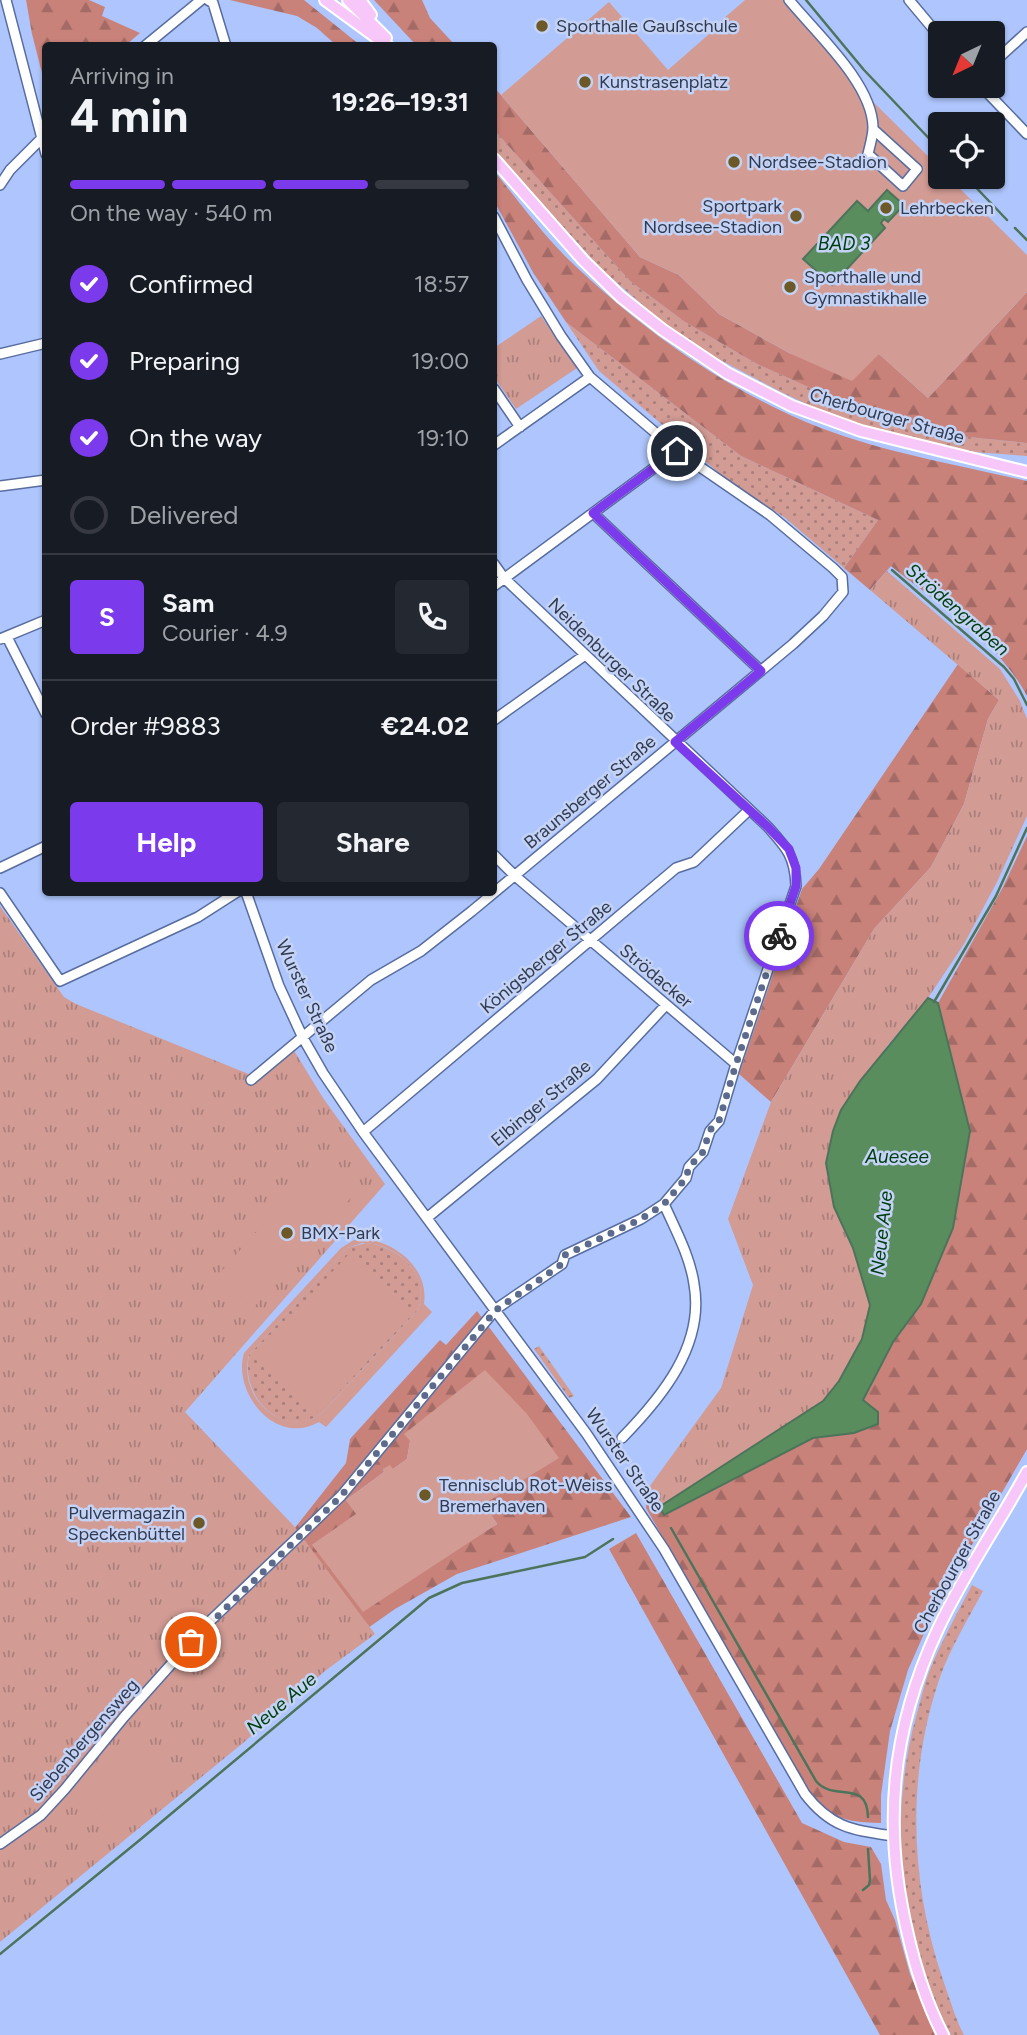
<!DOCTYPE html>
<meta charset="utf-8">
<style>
:root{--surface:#171b24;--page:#242831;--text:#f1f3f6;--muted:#9ea1a6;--line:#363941;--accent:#7c3aed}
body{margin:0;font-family:Figtree,sans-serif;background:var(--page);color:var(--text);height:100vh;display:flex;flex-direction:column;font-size:26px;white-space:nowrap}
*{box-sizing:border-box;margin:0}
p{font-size:23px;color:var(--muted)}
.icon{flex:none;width:38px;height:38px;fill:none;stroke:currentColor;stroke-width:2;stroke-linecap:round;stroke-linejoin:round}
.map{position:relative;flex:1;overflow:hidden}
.details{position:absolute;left:42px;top:42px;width:455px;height:854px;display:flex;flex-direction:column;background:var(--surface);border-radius:7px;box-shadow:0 2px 5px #0004}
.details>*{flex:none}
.needle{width:46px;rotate:223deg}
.controls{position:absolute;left:928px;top:21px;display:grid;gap:14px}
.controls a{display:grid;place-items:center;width:77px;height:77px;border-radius:7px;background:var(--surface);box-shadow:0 2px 5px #0004;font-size:35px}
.pin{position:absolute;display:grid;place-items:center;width:60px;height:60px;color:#fff;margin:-30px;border:4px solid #fff;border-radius:50%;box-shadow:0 2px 7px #0007}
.courier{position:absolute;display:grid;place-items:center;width:70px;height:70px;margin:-35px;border:5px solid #7c3aed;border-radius:50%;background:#fff;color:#222;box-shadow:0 2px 9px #0007}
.summary em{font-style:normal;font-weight:700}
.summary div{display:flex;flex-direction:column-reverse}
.summary{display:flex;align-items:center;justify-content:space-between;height:119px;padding:0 28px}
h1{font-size:46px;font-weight:700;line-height:52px}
.bar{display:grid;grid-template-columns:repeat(4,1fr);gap:10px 7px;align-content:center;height:84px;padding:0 28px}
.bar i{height:9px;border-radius:5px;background:var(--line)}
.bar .on{background:var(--accent)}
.bar p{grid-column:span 4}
.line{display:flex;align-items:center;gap:18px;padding:0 28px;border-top:2px solid var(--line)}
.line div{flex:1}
.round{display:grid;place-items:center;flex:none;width:74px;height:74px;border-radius:7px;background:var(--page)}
ol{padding:0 28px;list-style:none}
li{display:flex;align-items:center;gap:21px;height:77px}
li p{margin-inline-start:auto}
li .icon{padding:7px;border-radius:50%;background:var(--accent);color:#fff;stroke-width:4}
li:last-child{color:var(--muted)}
li i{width:38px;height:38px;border:4px solid var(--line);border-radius:50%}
.cta{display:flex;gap:14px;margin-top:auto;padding:14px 28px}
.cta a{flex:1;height:80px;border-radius:7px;background:var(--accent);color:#fff;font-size:28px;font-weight:700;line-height:80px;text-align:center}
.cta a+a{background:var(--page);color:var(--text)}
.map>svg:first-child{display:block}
</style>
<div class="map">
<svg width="1027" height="2035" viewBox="0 0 1027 2035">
<defs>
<pattern id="grass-dots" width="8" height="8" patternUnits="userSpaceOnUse" patternTransform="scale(1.75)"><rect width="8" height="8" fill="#d29b94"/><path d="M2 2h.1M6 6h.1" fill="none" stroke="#ab7f7b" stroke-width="1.8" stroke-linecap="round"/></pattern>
<pattern id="forest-firs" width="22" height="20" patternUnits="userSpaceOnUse" patternTransform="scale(1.75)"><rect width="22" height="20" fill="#c9827a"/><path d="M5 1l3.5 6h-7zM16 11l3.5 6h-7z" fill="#a46b66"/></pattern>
<pattern id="park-tufts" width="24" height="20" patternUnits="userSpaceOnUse" patternTransform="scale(1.75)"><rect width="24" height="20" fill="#d29b94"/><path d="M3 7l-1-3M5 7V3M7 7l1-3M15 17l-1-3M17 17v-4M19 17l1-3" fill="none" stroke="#ab7f7b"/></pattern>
</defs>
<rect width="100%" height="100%" fill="#aec6fd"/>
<path fill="url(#grass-dots)" d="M494 130 630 281 685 322 757 364 844 403 948 435 1027 443V456L974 452 869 428 830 415 781 392 705 352 661 321 601 269 494 150Z
M566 322 741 456 878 520 844 568 784 517 732 484 599 371Z
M366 1243C398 1246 431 1274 418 1310L320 1415C280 1438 240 1396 249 1355L347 1248Z
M539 1346 574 1396 569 1398 534 1349Z
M972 1585 983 1591C968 1619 951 1647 940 1677 906 1776 910 1882 943 1980 950 1999 955 2018 964 2035H951C899 1937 887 1819 917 1713 921 1699 924 1685 929 1672 941 1642 957 1614 972 1585Z"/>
<path fill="url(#forest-firs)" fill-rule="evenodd" d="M26 0H89L105 7 102 16 140 33 126 45 46 46 45 85 32 34Z
M230 0H304L360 45H336L317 28 297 16Z
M374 0H422L430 18 455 45H416Z
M494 87 640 257 679 275 719 314 791 354H879L928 398 1027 292V443L948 435 844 403 757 364 685 322 630 281 494 130Z
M494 171C518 200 542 234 569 260 642 330 727 391 821 428 887 453 958 465 1027 481V696C998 641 938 604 891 566L870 590 844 568 878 520 741 456 566 322 534 274 494 201Z
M958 664 999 700 988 719 964 804 931 867 874 929 771 1102 739 1074 802 889 819 869Z
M1027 836V1449L934 1611 908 1670 890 1731 881 1795V1823C842 1822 829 1818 805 1786L646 1508 647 1490 665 1515 813 1438 854 1433 862 1401 893 1342 921 1304 970 1131 938 1003 1003 887Z
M477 1311 631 1517 457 1574 395 1609 368 1628 182 1411 294 1529 346 1463 350 1439 440 1340 446 1345ZM410 1441 484 1504 497 1524 445 1557 312 1545 357 1514 346 1500 384 1472 383 1469H393L407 1459Z
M636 1533 802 1823 844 1842 871 1847 881 1864 886 1900 895 1920 910 1974 936 2035H880L609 1549Z"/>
<path fill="url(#park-tufts)" d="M541 316 577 368 516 409 494 377V348Z
M887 571 1000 669 1020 701 1027 719V816L997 882 964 944 928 998 887 1046 841 1110 833 1131 826 1163 834 1207 853 1248 870 1305 862 1339 839 1381 823 1401 659 1507 647 1490 721 1388 753 1285 728 1219 771 1102 874 929 931 867 964 804 988 719 999 700 870 590Z
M0 906 64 997 76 1004 251 1075 290 1044 323 1098 385 1184 185 1412 294 1526 375 1634 325 1671 243 1743 0 1942Z"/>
<path fill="#d29b94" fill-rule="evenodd" d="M745 0H785L851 80 940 168V177H948L1027 255V292L928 398 879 354 852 381 791 354 719 314 679 275 640 257 501 95 609 2 668 70 716 28 715 26Z
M321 1159 357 1191 253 1308 217 1276Z
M366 1239C397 1243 429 1269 424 1304L432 1312 326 1427 319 1422C276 1447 232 1393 244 1353L341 1248 354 1240ZM362 1243C397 1243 431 1274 418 1310L320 1415C281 1437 238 1397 249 1355L347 1248Z
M348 1255 412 1314 319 1413 256 1354Z
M485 1370 527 1414 559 1458 484 1504 497 1524 363 1612 312 1545 356 1514 346 1500 384 1472 383 1469 390 1465 393 1469 407 1459 410 1441 404 1434Z
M134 1733 174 1770 118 1829 78 1792Z"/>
<path fill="#598d5e" stroke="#4d745a" stroke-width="2" d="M887 190 904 205 888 222 884 219 881 223 885 228 832 285 803 259 857 201 868 211Z
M928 998 938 1003 970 1131 953 1228 921 1304 893 1342 863 1400 878 1412V1424L854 1433 813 1438 664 1515 659 1507 823 1401 839 1381 862 1339 870 1305 853 1248 834 1207 826 1163 833 1131 841 1110 860 1081Z"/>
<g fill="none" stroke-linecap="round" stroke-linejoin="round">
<path stroke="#4d745a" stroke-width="2.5" d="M806 0 864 70 940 150
M966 177 1007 220
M1015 228 1027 240
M892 570 1004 667 1014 679 1027 705
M934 1002 996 896 1027 828
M671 1528 816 1781C834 1803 867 1778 868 1817
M863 1890 869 1885 870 1880 868 1849
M0 1954 141 1839 429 1598 462 1583 585 1557 613 1539"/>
<defs>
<path id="minor" d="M6 0 46 154
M208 0 213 3 226 46
M789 0C816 33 872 83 873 127 873 136 870 145 868 154L903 186 917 169 873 129
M909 0 940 37
M145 46 201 0
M992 64 1027 32
M981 86 1027 134
M0 185 10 170 43 137
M0 354 46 343
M494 389 520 427
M494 445 590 377
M0 486 46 480
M593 513 761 671
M494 586 677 451
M7 637 46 714
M0 639 46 620
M494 720 585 655
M494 855 514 875 736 1064
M0 868 46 846
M246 892 279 986 303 1038 323 1073 363 1132 586 1433 664 1549 805 1794C831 1828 853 1830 893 1836
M0 893 60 981 198 917 237 892
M251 1080 371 980 421 951 472 911 793 644 823 616 843 592 842 577 833 568 770 515 677 451 590 377 561 336 527 280 494 217
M363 1132 676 868 694 862 749 810
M428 1217 597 1079 666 1005
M622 1438C662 1397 705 1345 694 1284 690 1256 675 1229 664 1204
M0 1844 41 1815 65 1789 124 1717 208 1623 341 1496 496 1309 562 1264 565 1255 641 1219 664 1204 686 1178 689 1167 703 1152 710 1131 719 1121 736 1064 796 886C795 857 787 848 768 827L504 578 494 564"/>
<path id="major" d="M325 0 388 46
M348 0 386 38
M360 0 371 15
M494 159 583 260 621 297 663 330 727 373 792 406 861 431 1027 472
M943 2035C926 2002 916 1970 908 1935 882 1827 891 1730 938 1629 963 1575 998 1525 1027 1472"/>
</defs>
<use href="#minor" stroke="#586d9f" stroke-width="12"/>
<use href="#major" stroke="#fff" stroke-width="14"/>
<use href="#minor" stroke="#fff" stroke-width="9"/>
<use href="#major" stroke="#f8c7f9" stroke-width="10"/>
</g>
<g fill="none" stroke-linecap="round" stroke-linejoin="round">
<path stroke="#5c6b8d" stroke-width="7" stroke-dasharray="0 12.6" d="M191 1642 341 1496 496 1310 562 1264 565 1255 641 1219 664 1204 686 1178 689 1167 703 1152 710 1130 719 1121 736 1064 779 936"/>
<path stroke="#7c3aed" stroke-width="9" d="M677 451 593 513 761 671 675 742 768 827 789 849 796 868V886L779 936"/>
</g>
<g fill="#6d5928" stroke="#c4d3f5" stroke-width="2.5">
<circle cx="542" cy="26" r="7"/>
<circle cx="585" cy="82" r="7"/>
<circle cx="734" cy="162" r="7"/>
<circle cx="886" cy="208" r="7"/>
<circle cx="796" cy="216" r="7"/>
<circle cx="790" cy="287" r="7"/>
<circle cx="287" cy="1233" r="7"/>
<circle cx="425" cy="1495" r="7"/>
<circle cx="199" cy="1523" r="7"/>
</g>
<g text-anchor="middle" stroke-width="5" stroke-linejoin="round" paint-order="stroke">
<g font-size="18" fill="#303a50" stroke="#c4d3f5" text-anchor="start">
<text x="556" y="32">Sporthalle Gaußschule</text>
<text x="599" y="88">Kunstrasenplatz</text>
<text x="748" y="168">Nordsee-Stadion</text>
<text x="782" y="212" text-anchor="end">Sportpark<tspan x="782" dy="21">Nordsee-Stadion</tspan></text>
<text x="900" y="214">Lehrbecken</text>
<text x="804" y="283">Sporthalle und<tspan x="804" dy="21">Gymnastikhalle</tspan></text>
<text x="301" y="1239">BMX-Park</text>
<text x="439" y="1491">Tennisclub Rot-Weiss<tspan x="439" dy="21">Bremerhaven</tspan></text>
<text x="185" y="1519" text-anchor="end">Pulvermagazin<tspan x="185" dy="21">Speckenbüttel</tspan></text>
</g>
<g font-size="18" fill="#303a50" stroke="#c4d3f5">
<text transform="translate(887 416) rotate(16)" y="6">Cherbourger Straße</text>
<text transform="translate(612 660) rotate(44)" y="6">Neidenburger Straße</text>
<text transform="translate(590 792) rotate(-40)" y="6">Braunsberger Straße</text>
<text transform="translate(546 957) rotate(-40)" y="6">Königsberger Straße</text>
<text transform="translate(656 976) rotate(40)" y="6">Strödacker</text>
<text transform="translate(307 996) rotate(65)" y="6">Wurster Straße</text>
<text transform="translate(541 1103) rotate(-40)" y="6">Elbinger Straße</text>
<text transform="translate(625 1460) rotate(55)" y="6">Wurster Straße</text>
<text transform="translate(957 1562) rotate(-61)" y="6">Cherbourger Straße</text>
<text transform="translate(84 1740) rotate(-49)" y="6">Siebenbergensweg</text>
</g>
<g font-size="19" font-style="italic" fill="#003e0f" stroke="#c4d3f5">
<text x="844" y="250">BAD 3</text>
<text transform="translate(958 609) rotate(41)" y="7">Strödengraben</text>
<text x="897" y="1163">Auesee</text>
<text transform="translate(881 1233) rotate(-84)" y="7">Neue Aue</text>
<text transform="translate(281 1703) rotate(-40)" y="7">Neue Aue</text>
</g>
</g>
</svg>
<div class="controls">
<a><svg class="needle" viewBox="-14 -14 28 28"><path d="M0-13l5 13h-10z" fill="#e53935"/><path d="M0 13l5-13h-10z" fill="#9ea1a6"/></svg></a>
<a><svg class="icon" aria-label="locate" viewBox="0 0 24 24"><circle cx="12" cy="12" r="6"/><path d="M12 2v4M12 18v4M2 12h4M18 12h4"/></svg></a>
</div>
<div class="pin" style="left:191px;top:1642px;background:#ea580c"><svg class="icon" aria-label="bag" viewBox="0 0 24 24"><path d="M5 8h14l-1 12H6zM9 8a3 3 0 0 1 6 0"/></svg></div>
<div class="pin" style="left:677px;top:451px;background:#1f2937"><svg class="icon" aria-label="home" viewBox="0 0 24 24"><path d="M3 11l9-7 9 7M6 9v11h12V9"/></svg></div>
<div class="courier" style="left:779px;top:936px"><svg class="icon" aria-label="bike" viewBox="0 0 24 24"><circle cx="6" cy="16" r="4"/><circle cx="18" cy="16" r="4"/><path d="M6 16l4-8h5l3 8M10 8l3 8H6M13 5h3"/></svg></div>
<section class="details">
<div class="summary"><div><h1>4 min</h1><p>Arriving in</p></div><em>19:26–19:31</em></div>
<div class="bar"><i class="on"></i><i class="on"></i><i class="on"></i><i></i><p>On the way · 540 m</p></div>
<ol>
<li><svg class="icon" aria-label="check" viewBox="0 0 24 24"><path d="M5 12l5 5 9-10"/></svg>Confirmed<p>18:57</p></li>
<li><svg class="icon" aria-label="check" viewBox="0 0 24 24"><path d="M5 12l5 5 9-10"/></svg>Preparing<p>19:00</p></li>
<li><svg class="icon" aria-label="check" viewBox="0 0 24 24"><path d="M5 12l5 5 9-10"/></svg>On the way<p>19:10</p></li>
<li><i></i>Delivered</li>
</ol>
<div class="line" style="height:126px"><b class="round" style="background:var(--accent);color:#fff">S</b><div><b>Sam</b><p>Courier · 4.9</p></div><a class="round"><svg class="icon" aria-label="phone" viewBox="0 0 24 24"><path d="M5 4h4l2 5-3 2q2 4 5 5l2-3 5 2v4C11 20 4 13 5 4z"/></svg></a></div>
<div class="line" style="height:91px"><div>Order #9883</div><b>€24.02</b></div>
<div class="cta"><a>Help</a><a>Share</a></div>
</section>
</div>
